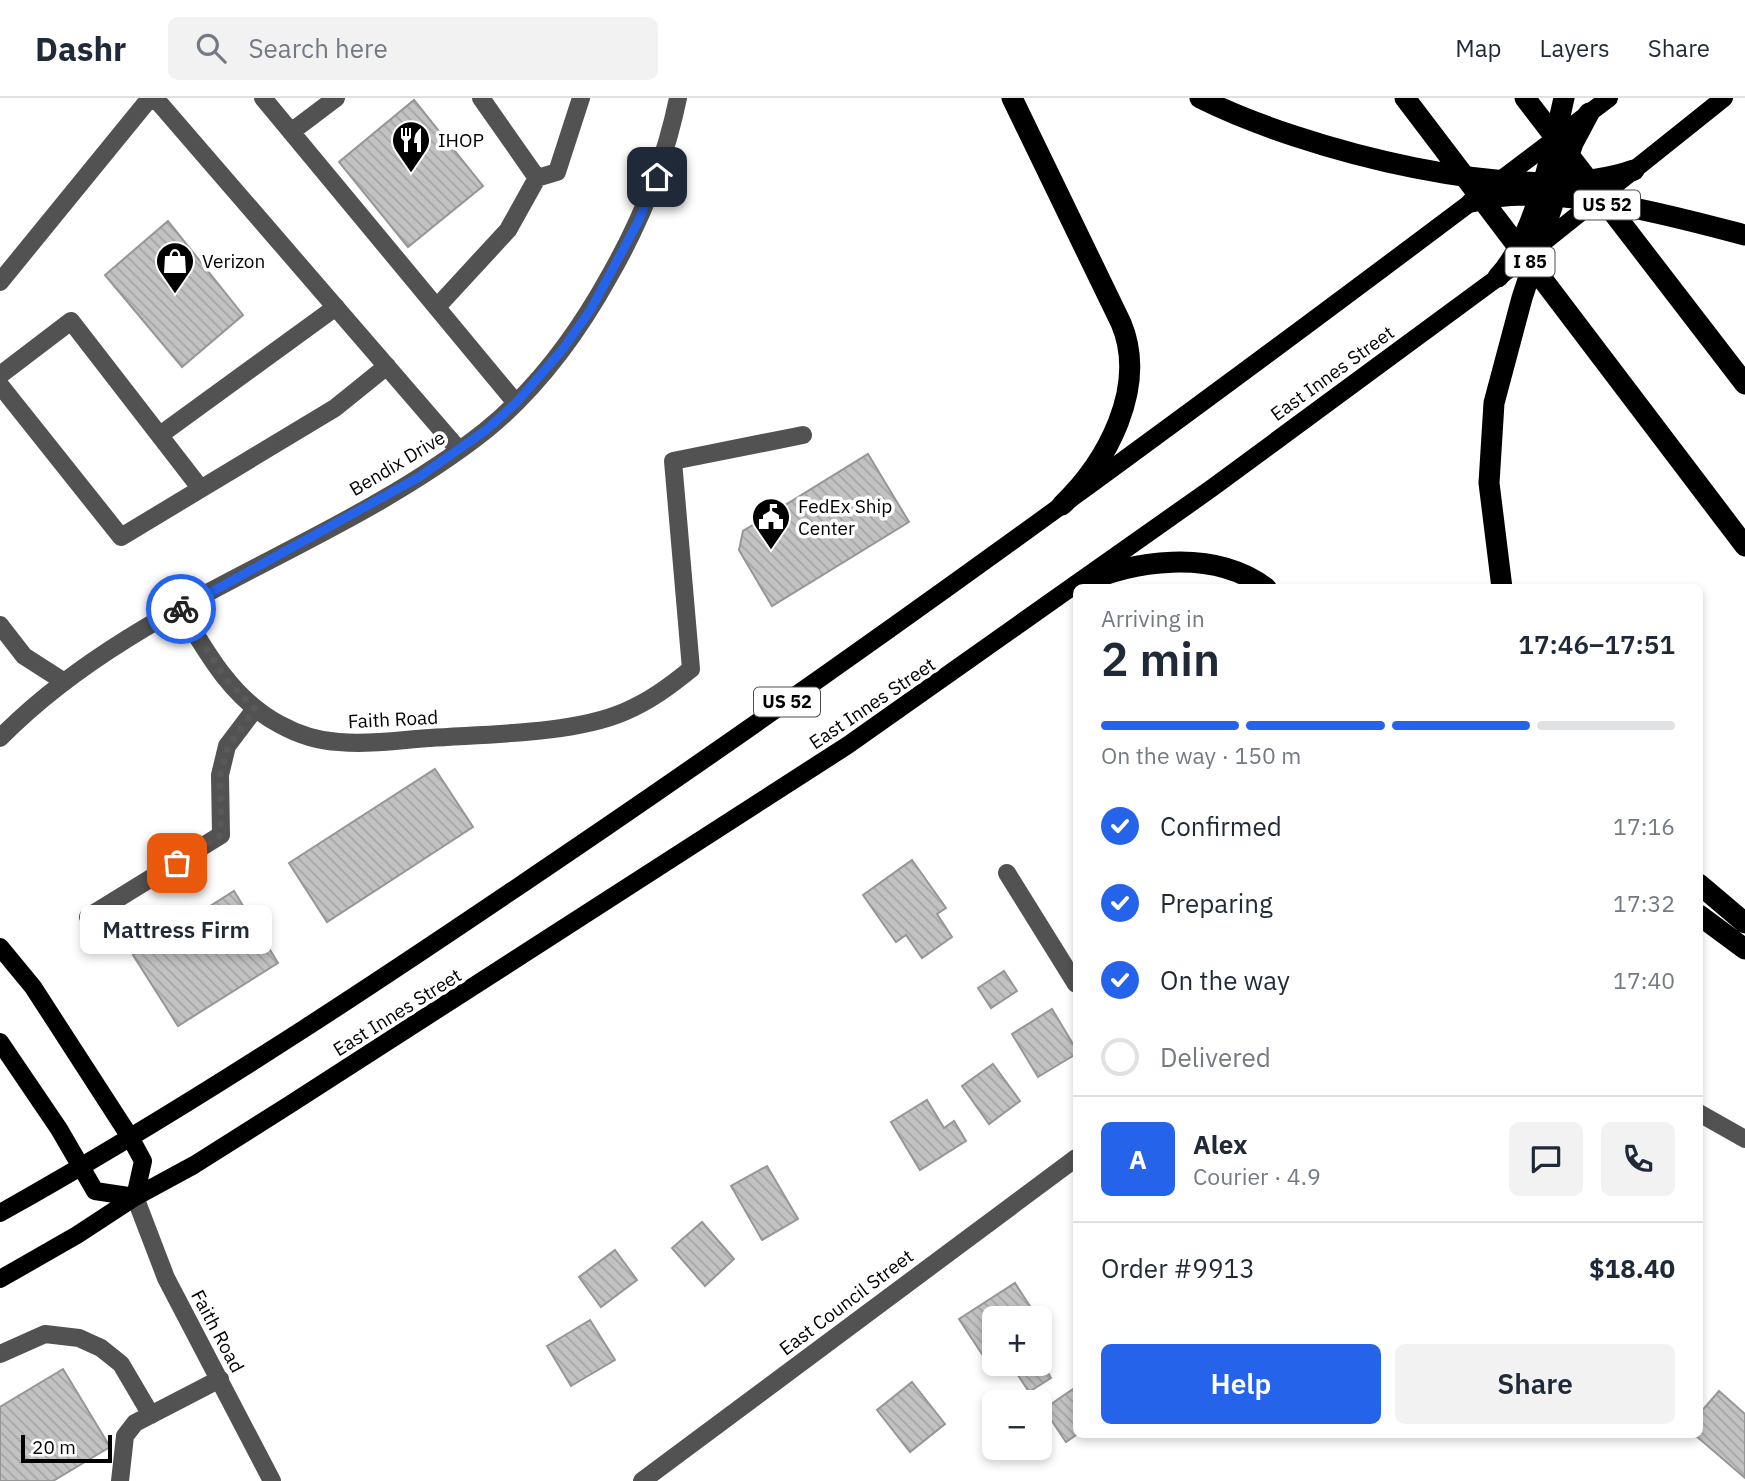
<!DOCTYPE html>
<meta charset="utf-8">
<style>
:root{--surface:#fff;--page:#f2f2f3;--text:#1f2937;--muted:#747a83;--line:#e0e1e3;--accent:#2563eb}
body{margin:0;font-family:"IBM Plex Sans",sans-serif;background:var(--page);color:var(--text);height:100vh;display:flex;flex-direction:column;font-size:26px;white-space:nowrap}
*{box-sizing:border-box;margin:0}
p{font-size:23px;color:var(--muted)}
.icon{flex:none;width:38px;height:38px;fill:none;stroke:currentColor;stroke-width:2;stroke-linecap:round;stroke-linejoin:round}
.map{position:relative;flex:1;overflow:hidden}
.side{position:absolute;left:1073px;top:486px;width:630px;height:854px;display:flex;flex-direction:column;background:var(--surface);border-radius:10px;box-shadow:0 4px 10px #0003}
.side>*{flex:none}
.controls{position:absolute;left:982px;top:1208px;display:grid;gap:14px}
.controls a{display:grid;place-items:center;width:70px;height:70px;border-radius:10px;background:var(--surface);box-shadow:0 4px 10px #0003;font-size:35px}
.scale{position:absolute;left:21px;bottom:18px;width:91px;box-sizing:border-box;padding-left:7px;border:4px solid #000;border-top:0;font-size:19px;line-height:24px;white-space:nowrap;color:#000;-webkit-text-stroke:5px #fff;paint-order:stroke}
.pin{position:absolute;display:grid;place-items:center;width:60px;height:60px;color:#fff;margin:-30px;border-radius:14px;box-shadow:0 4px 10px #0006}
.courier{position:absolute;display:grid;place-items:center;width:70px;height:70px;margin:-35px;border:5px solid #2563eb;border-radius:50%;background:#fff;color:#222;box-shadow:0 2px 9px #0007}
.bubble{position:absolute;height:49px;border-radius:10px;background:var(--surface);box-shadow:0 4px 10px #0003;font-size:23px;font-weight:600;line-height:49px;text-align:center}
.head em{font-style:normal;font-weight:600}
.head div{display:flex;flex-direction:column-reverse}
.head{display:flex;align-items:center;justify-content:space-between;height:119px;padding:0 28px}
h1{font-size:46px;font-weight:600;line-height:52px}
.bar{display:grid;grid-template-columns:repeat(4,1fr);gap:10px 7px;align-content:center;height:84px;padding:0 28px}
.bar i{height:9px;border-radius:5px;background:var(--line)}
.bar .active{background:var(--accent)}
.bar p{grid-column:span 4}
.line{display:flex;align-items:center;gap:18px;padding:0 28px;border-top:2px solid var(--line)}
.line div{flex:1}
.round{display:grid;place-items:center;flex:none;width:74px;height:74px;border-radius:10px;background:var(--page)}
ol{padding:0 28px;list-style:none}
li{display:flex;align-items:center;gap:21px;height:77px}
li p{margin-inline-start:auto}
li .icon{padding:7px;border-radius:50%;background:var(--accent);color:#fff;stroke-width:4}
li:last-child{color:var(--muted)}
li i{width:38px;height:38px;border:4px solid var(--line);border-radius:50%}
.action{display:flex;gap:14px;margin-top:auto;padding:14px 28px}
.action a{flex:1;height:80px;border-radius:10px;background:var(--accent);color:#fff;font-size:28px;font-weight:600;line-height:80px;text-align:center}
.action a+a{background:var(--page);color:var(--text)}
header{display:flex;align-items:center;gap:42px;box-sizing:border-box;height:98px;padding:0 35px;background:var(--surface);border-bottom:2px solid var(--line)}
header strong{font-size:33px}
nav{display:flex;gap:38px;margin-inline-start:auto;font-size:24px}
.search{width:490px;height:63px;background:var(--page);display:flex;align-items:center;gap:18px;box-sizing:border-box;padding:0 24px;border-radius:10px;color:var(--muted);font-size:26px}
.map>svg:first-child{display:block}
</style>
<header>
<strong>Dashr</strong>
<div class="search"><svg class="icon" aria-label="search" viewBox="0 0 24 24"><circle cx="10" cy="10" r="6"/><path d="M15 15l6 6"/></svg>Search here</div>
<nav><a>Map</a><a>Layers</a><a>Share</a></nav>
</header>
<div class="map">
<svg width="1745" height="1383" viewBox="0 0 1745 1383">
<defs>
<pattern id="building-back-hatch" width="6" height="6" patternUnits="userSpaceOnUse" patternTransform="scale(1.75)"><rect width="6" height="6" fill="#c2c2c2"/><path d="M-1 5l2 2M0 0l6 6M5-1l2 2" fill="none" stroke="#a5a5a5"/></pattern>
</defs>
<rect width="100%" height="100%" fill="#fff"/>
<path fill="url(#building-back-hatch)" stroke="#969696" stroke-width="2" d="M414 2 483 88 408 149 339 64Z
M168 123 243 217 182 269 105 177Z
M868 356 909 424 772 508 739 452 743 433Z
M435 671 473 729 327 824 289 765Z
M912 762 946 810 937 816 952 839 922 860 906 837 896 844 863 797Z
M234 793 278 865 178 928 133 857Z
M1004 873 1017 893 991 910 978 890Z
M1052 911 1076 951V956L1038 979 1012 936Z
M993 966 1020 1003 989 1026 962 988Z
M927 1002 944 1030 954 1023 966 1043 920 1072 891 1024Z
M767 1068 798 1121 762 1142 731 1088Z
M702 1124 734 1161 705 1188 672 1150Z
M615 1152 637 1182 601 1209 579 1179Z
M1015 1185 1035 1216 1029 1220H994V1265H1006L993 1273 959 1221Z
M590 1222 615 1262 571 1288 547 1248Z
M1040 1261 1051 1280 1029 1294 1010 1265H1040Z
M63 1271 110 1349 53 1383H0V1309Z
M912 1284 945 1326 910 1354 877 1312Z
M1076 1289V1337L1066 1344 1044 1311Z
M1719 1293 1745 1316V1380L1695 1337H1699V1316Z"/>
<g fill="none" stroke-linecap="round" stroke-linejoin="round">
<path stroke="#525252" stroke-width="18" d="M155 0 459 352
M263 0 516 305
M481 0 537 80 557 74 581 0
M291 34 336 0
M0 184 150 0
M437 209 508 132 537 80
M0 277 71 223 201 391
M0 287 121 439 335 310 387 268
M160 337 336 209
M180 510C206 554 232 601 279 626 297 636 318 643 339 644 369 647 400 642 430 640 486 636 573 636 624 614 650 603 670 588 691 571L673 363 803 337
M0 527 24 558 63 583
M0 640C137 501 334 452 485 333 537 291 578 235 610 177 642 121 665 63 678 0
M1007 775 1076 886
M88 819 221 737 220 677 227 648 255 611
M1699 1015 1745 1041
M135 1099 166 1180 272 1383
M0 1256 45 1236 79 1240 101 1250 121 1266 151 1317
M120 1383 125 1338 135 1325 220 1281
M642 1383 1076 1060"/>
<path stroke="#000" stroke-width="18" d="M1535 151 1724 0
M0 849 33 889 130 1039 143 1063 135 1099 95 1093 59 1031 0 944
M0 1115C209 998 408 864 606 729 947 496 1279 250 1609 0
M0 1181 77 1137 135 1099 194 1067 289 1007 848 647 1212 390 1508 172"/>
<path stroke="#000" stroke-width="21" d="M1012 0 1121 225C1148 289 1107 364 1062 407
M1200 0C1301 51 1526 111 1634 72
M1405 0 1745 448
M1525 0 1745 286
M1472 104C1544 82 1673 118 1745 137
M1498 179C1535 140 1552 53 1564 0
M1076 488C1132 462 1213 450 1266 490
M1502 490 1489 385 1494 305 1522 200 1573 45 1589 15
M1699 786 1745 825
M1699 817 1745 851"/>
</g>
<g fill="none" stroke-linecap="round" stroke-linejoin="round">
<path stroke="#595959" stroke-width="7" stroke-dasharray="0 12.6" d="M177 765 221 737 220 677 228 649 255 611 225 580 181 511"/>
<path stroke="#2563eb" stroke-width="9" d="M181 511 419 379 486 332 516 305 563 251 591 211 638 124 657 79"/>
</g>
<defs>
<symbol id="restaurant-pin" viewBox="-11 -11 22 30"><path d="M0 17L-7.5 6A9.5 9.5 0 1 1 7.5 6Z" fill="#000" stroke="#fff"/><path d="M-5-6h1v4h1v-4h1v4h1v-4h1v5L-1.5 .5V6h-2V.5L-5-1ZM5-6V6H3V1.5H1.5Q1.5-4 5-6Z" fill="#fff"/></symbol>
<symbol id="shop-pin" viewBox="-11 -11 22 30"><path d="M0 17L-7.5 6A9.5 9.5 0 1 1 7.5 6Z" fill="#000" stroke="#fff"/><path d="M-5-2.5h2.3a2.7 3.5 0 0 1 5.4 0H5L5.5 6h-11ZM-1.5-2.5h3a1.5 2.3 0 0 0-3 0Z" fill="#fff"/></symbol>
<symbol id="civic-pin" viewBox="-11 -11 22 30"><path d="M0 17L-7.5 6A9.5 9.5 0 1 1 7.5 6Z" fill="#000" stroke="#fff"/><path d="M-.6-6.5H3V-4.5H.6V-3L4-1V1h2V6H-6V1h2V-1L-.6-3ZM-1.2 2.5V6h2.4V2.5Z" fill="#fff"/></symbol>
</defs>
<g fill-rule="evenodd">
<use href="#restaurant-pin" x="389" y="20" width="44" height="60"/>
<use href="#shop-pin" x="153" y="141" width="44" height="60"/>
<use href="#civic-pin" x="749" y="397" width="44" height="60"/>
</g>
<g text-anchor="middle" stroke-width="7" stroke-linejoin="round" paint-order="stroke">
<g fill="#fff" stroke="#4c4c4c" stroke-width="2">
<rect x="1574" y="92.5" width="66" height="29" rx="5"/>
<rect x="1505.5" y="149.5" width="49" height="29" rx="5"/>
<rect x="754" y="589.5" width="66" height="29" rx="5"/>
</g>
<g font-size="18" font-weight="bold" fill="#000">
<text x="1607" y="113">US 52</text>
<text x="1530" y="170">I 85</text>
<text x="787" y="610">US 52</text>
</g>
<g font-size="19" fill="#000" stroke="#fff" text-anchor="start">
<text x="438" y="49">IHOP</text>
<text x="202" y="170">Verizon</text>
<text x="798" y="415">FedEx Ship<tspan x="798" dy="22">Center</tspan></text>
</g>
<g font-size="19" fill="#000" stroke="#fff">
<text transform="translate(1332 275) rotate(-36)" y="7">East Innes Street</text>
<text transform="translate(397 365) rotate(-31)" y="7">Bendix Drive</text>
<text transform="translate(872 605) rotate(-34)" y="7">East Innes Street</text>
<text transform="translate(393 621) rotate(-3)" y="7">Faith Road</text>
<text transform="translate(397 914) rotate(-32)" y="7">East Innes Street</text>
<text transform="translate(846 1204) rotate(-37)" y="7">East Council Street</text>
<text transform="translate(218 1233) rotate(62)" y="7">Faith Road</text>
</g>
</g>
</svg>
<div class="controls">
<a>+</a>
<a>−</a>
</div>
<div class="scale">20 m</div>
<div class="pin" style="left:177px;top:765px;background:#ea580c"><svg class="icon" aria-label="bag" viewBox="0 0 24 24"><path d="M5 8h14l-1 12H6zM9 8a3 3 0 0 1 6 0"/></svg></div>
<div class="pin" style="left:657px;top:79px;background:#1f2937"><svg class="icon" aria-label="home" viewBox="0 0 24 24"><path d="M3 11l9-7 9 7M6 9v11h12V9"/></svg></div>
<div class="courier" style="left:181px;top:511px"><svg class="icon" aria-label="bike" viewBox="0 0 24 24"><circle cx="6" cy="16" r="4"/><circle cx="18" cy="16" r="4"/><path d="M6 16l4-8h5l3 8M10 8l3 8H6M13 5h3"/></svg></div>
<div class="bubble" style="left:80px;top:807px;width:192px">Mattress Firm</div>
<section class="side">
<div class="head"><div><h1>2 min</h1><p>Arriving in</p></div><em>17:46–17:51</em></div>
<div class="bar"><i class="active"></i><i class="active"></i><i class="active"></i><i></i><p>On the way · 150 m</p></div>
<ol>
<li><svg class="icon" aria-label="check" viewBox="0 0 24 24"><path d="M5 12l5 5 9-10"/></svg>Confirmed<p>17:16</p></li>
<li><svg class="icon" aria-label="check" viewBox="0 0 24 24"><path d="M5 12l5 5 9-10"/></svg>Preparing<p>17:32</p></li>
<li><svg class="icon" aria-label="check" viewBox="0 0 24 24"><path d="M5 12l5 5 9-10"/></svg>On the way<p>17:40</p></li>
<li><i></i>Delivered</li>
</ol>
<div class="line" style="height:126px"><b class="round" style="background:var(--accent);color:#fff">A</b><div><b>Alex</b><p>Courier · 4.9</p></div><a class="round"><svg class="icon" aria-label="chat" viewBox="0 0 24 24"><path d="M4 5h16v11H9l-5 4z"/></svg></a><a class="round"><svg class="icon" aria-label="phone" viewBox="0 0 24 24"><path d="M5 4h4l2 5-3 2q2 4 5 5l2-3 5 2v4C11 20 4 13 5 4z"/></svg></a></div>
<div class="line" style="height:91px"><div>Order #9913</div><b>$18.40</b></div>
<div class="action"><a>Help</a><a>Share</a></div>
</section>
</div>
